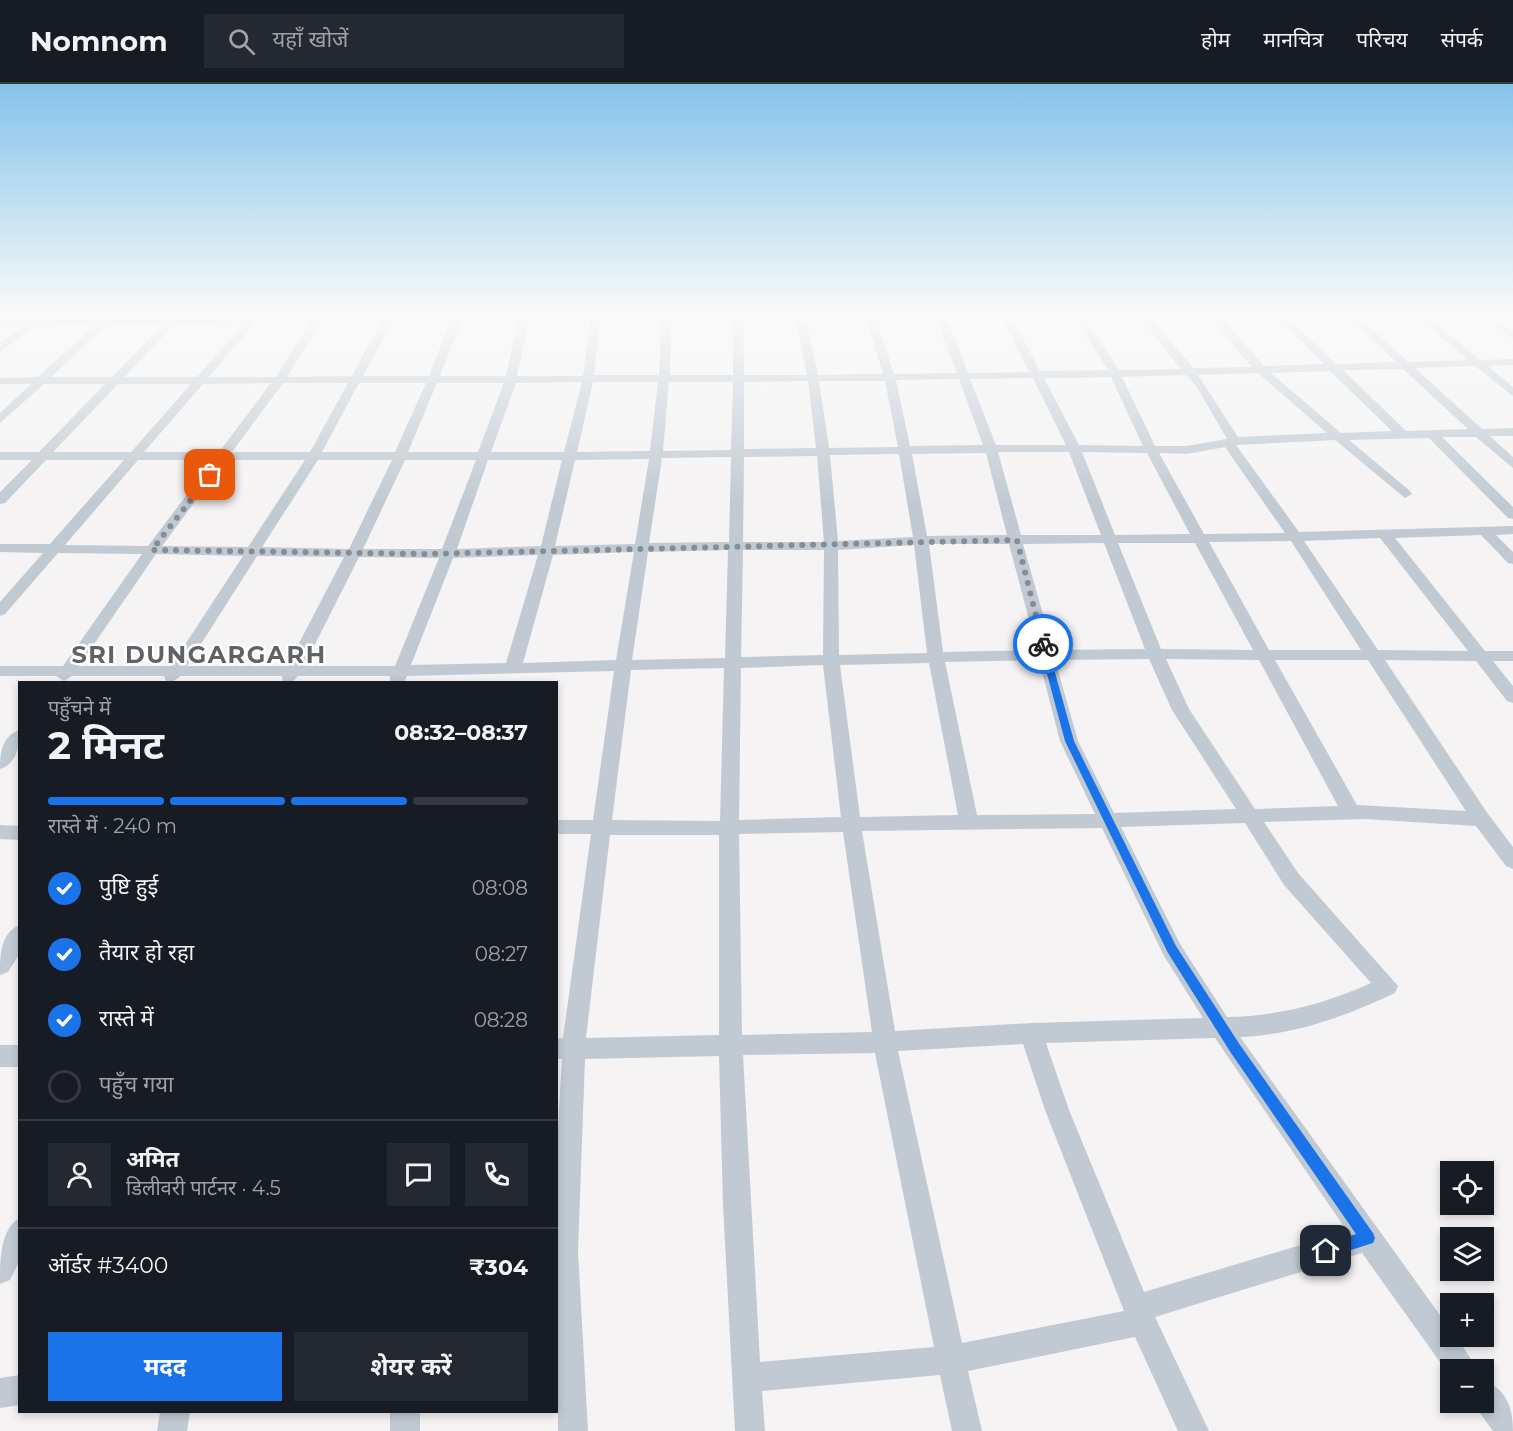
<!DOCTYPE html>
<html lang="hi">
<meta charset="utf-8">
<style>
:root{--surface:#171b24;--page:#242831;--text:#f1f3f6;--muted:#9ea1a6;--line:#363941;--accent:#1a73e8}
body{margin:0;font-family:Montserrat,"Noto Sans Devanagari",sans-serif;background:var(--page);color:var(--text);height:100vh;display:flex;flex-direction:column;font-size:22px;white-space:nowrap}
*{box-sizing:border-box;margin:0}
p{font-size:20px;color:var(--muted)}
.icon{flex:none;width:33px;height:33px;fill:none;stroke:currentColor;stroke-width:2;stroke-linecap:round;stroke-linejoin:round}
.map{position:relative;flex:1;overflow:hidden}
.details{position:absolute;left:18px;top:597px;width:540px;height:732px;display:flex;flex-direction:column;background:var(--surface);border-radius:0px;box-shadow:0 3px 9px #0003}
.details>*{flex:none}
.fabs{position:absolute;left:1440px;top:1077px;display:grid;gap:12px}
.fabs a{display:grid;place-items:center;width:54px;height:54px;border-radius:0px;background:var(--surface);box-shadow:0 3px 9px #0003;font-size:30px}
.pin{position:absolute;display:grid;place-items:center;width:51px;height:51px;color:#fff;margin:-26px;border-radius:12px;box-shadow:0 3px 9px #0006}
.courier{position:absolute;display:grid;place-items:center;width:60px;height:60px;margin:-30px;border:4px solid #1a73e8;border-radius:50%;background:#fff;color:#222;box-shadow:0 2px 8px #0007}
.head em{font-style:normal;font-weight:700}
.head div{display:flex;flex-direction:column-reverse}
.head{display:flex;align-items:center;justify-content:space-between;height:102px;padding:0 30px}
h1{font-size:39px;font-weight:700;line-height:45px}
.bar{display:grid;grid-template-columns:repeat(4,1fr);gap:9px 6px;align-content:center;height:72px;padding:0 30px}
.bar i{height:8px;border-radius:4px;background:var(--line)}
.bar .selected{background:var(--accent)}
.bar p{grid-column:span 4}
.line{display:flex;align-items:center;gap:15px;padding:0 30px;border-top:2px solid var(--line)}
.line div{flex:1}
.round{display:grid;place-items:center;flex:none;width:63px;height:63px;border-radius:0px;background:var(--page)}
ol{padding:0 30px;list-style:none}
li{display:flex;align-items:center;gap:18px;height:66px}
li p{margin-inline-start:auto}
li .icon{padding:6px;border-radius:50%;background:var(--accent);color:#fff;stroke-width:4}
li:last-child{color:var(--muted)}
li i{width:33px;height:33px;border:3px solid var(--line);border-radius:50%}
.action{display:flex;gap:12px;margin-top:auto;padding:12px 30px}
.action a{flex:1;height:69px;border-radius:0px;background:var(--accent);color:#fff;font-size:24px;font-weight:700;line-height:69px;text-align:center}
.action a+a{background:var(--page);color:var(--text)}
header{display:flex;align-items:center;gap:36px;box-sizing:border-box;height:84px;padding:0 30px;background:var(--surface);border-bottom:2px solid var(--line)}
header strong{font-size:28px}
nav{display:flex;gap:33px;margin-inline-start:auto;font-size:21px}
.search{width:420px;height:54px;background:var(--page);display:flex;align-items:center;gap:15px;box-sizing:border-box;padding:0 21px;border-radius:0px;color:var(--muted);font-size:22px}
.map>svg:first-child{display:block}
</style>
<header>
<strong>Nomnom</strong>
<div class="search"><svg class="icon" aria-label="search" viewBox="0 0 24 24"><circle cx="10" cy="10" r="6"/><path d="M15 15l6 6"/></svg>यहाँ खोजें</div>
<nav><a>होम</a><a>मानचित्र</a><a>परिचय</a><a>संपर्क</a></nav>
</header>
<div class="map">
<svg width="1513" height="1347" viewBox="0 0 1513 1347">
<rect width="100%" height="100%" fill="#f5f3f3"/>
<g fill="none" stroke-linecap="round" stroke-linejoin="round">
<path fill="#c1cad2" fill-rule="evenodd" d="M386 230H1056L1051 233H1012L1040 287 1108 286 1072 230H1082L1119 286 1181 285 1137 230H1148L1193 284 1252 283 1207 230H1218L1264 282 1324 280 1273 230H1284L1336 280 1396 278 1345 230H1356L1408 278 1468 276 1415 230H1426L1480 276 1513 275V281L1488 282 1513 303V312L1475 282 1415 284 1482 345 1513 344V352H1490L1513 373V384L1476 353H1442L1513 423V435L1508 434 1429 354 1349 356 1410 407 1412 410 1405 414 1335 356 1236 361 1299 448 1513 442V450L1496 451 1513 468V480L1508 479 1481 451 1395 454 1485 567H1513V577H1493L1513 602V619L1507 617 1476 577 1385 576 1488 730 1513 763V785L1506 782 1476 742 1365 735 1264 738 1298 789 1398 902 1395 909C1346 932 1295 951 1240 953L1450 1245V1252H1456L1478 1286H1450V1292L1362 1169 1155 1233 1209 1347H1178L1135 1253 968 1287 982 1347H952L940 1291 762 1307 765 1347H735L723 1121 719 972 585 975 578 1167 588 1347H558L556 1076 562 975H556V955L563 954 591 750H556V736H593L614 587 407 592 404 598H390V592H298L292 598H283L282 592H181L172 598 166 597 164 592H72L64 597 56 592H0V582H63L142 470 58 469 5 530 0 532V518L43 469 0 468V460H50L124 376H46L5 419 0 420V408L32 376H0V368H39L105 300H44L0 339V329L31 300H0V294L38 293 96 240 37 241 0 268V260L24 241H0V235L103 234 109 231 114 234ZM1002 233 1029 288 968 289 947 234ZM866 234 883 290 818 291 806 235ZM876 234H936L957 289 894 290ZM733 235V291H670L671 236ZM743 235H796L807 291H744ZM600 236H661L659 291H594ZM518 237 506 292H440L461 238ZM529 237H590L583 292H517ZM381 238 352 292 287 293 320 239ZM392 238H450L429 292H363ZM244 239 197 293H124L175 240ZM255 239H310L276 293H209ZM108 240H164L112 293H51ZM1403 285 1468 345 1406 347 1343 286ZM1330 287 1392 347 1341 349 1271 289ZM1258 289 1327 349 1238 353 1198 291ZM1187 291 1198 305 1227 355 1187 362H1155L1122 293ZM1111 293 1143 362 1079 361 1044 294ZM1033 294 1066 361H996L970 295ZM959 295 983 361 910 362 896 296ZM808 297 816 364 744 365V298ZM819 297H885L898 363 829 364ZM582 298 564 368H491L516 299ZM593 298H658L650 367 577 368ZM669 298H733L731 366 663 367ZM271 299 219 368H144L203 300ZM283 299H348L310 368H232ZM359 299H426L395 368H322ZM437 299H504L478 368H408ZM118 300H191L131 368H53ZM1225 363 1285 449 1204 450 1159 369 1187 370ZM998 368H1069L1101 451H1021ZM1082 368 1147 369 1190 450 1115 451ZM986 369 1007 451 927 452 912 370ZM899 370 913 453 838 457 830 371ZM817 372 824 458H743L744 373ZM731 373 729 458 649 459 662 374ZM649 375 635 460 555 462 575 376ZM138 376H213L148 462 65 461ZM226 376H305L248 463 162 462ZM318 376H392L349 465 262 463ZM405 376H476L442 465H363ZM488 376H562L541 462 457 465ZM1380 454 1468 567 1378 566 1304 457ZM1291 457 1361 566H1269L1209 458ZM1104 459 1145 565 1053 566 1023 460ZM1118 459H1195L1253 566 1161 565ZM929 460H1009L1037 566 943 568ZM914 461 927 569 839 571 838 466ZM728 466 725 574 632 576 648 468ZM743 466H824L823 571 741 573ZM634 468 616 576 523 579 553 471ZM156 470 243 472 171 582H79ZM538 471 506 579 411 581 453 474ZM257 472 344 473 287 582H187ZM359 473 439 474 395 582H304ZM1149 575 1172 626 1236 725 1114 729 1078 657 1055 576ZM1166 575 1259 576 1338 722 1255 725 1189 625ZM1039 576 1060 657 1095 730 977 731 945 578ZM1275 576H1368L1466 727 1357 721ZM929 579 958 731 860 733 840 581ZM823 581 841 733 739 736 741 584ZM724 584 720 737 612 736 631 586ZM1245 739 1284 801 1371 899C1325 920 1278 932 1227 933L1180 860 1121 743ZM1102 744 1164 872 1203 934 1031 939 895 947 862 747ZM843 748 872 948 742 951 739 750ZM610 751H719V951L586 954ZM1215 954 1347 1147 1144 1208 1069 1026 1046 959ZM1023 960 1045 1026 1124 1227 962 1259 898 967ZM875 969 934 1263 760 1278 743 971Z
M1480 230H1492L1513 247V255Z
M20 646C20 661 17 680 0 685 0 670 2 651 20 646Z
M0 741 20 742V756L0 755Z
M20 841V869L8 888 0 891C0 873 0 848 20 841Z
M0 961H20V983H0Z
M20 1134V1176L10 1196 0 1200C0 1177 0 1144 20 1134Z
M20 1291V1321L0 1324V1294Z
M1484 1296C1507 1306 1513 1324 1513 1347H1493L1474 1321 1472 1318H1484Z
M160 1328H190L187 1347H157Z
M390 1328H420V1347H390Z"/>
</g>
<linearGradient id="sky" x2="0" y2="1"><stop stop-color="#85c3ea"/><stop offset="0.55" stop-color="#fafafa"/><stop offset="1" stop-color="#fafafa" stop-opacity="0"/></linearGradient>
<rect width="1513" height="419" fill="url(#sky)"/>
<path fill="#1a73e8" d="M1043 558 1047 560 1074 657 1176 862 1240 961 1373 1149 1375 1154 1373 1159 1326 1174 1321 1172 1318 1167 1321 1162 1356 1150 1231 969 1168 869 1065 657 1039 560Z"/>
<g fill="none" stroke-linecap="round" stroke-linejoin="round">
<path stroke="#868d94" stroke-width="6" stroke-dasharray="0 10.8" d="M210 391 152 466 428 470 1017 456 1043 560"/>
</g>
<g text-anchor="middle" stroke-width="5" stroke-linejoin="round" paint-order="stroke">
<g font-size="24" font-weight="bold" letter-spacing="1.5" fill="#5f6368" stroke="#fff">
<text x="199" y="579">SRI DUNGARGARH</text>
</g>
</g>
</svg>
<div class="fabs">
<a><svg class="icon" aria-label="locate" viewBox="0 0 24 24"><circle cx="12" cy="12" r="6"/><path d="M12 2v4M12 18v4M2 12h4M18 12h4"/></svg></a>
<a><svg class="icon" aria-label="layers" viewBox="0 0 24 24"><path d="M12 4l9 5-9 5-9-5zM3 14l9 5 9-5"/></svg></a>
<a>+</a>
<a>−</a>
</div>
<div class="pin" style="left:210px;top:391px;background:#ea580c"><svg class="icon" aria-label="bag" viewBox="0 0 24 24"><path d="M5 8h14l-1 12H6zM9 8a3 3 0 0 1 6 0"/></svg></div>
<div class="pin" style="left:1326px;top:1167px;background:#1f2937"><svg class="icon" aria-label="home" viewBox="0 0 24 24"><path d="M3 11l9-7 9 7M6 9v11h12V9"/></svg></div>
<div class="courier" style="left:1043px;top:560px"><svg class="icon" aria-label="bike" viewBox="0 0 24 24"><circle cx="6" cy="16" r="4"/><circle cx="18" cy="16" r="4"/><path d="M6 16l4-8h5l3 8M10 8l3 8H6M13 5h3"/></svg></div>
<section class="details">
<div class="head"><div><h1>2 मिनट</h1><p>पहुँचने में</p></div><em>08:32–08:37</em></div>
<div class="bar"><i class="selected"></i><i class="selected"></i><i class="selected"></i><i></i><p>रास्ते में · 240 m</p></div>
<ol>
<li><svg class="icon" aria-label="check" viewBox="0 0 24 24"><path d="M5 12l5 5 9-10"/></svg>पुष्टि हुई<p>08:08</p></li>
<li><svg class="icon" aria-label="check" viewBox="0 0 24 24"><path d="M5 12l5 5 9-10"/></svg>तैयार हो रहा<p>08:27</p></li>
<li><svg class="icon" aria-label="check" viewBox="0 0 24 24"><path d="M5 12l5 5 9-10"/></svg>रास्ते में<p>08:28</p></li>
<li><i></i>पहुँच गया</li>
</ol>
<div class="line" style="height:108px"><a class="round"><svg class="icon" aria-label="person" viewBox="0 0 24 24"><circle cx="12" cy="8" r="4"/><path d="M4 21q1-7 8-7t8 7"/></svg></a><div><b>अमित</b><p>डिलीवरी पार्टनर · 4.5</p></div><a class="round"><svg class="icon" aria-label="chat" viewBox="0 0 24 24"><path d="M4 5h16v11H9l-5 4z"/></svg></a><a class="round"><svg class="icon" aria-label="phone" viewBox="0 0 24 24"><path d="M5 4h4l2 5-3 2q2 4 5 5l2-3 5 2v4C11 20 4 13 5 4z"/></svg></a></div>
<div class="line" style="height:78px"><div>ऑर्डर #3400</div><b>₹304</b></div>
<div class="action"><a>मदद</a><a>शेयर करें</a></div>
</section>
</div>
